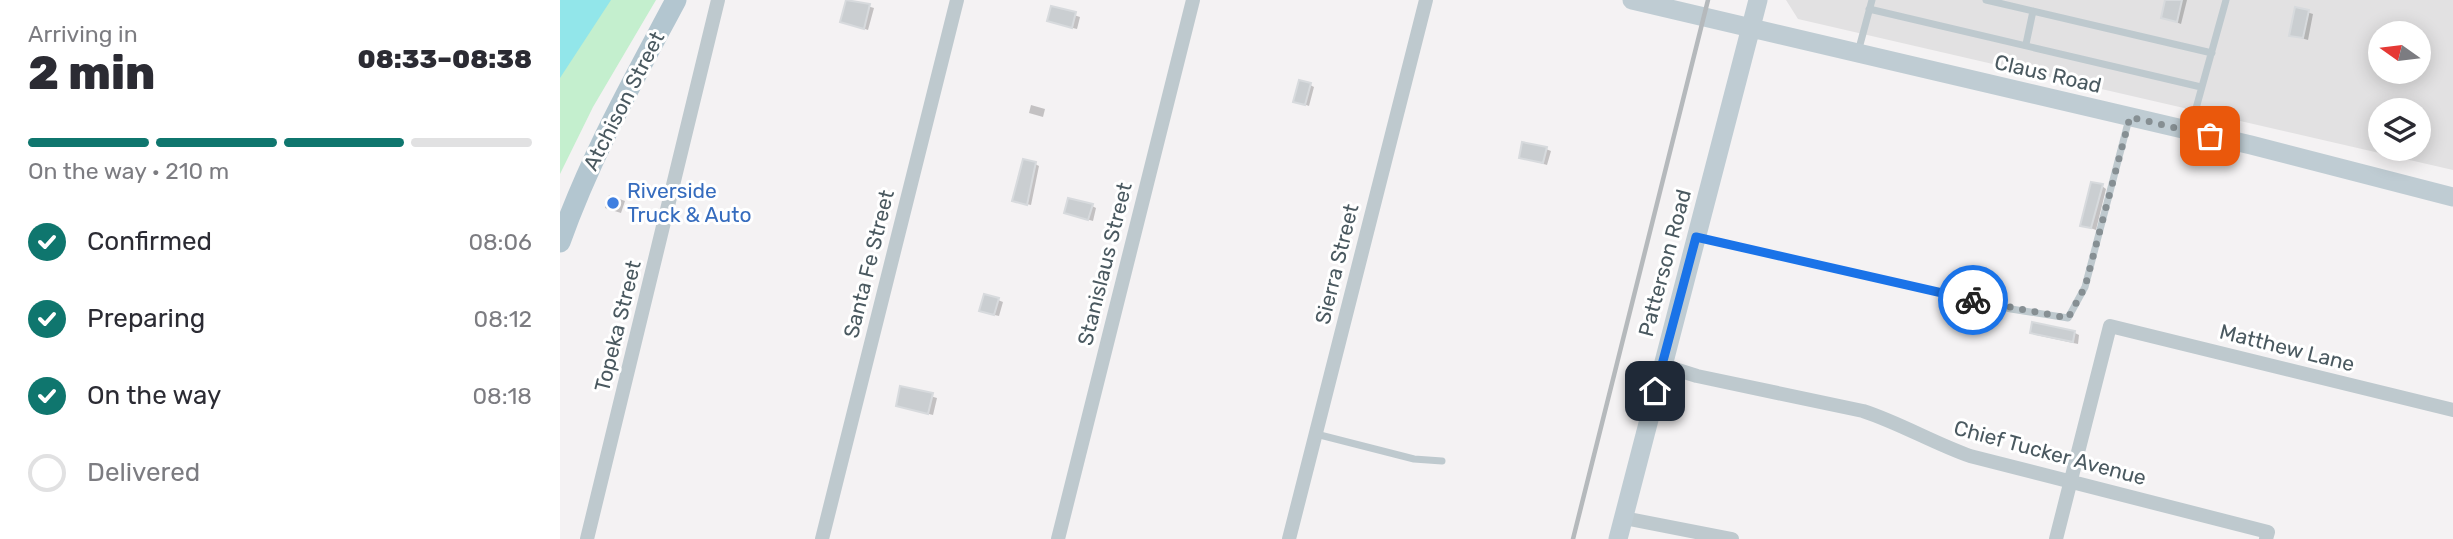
<!DOCTYPE html>
<meta charset="utf-8">
<style>
:root{--surface:#fff;--page:#f7f7f7;--text:#2b2b33;--muted:#7c7c81;--line:#e1e1e2;--accent:#0f766e}
body{margin:0;font-family:Rubik,sans-serif;background:var(--page);color:var(--text);height:100vh;display:flex;flex-direction:column;font-size:26px;white-space:nowrap}
*{box-sizing:border-box;margin:0}
p{font-size:23px;color:var(--muted)}
.icon{flex:none;width:38px;height:38px;fill:none;stroke:currentColor;stroke-width:2;stroke-linecap:round;stroke-linejoin:round}
.map{position:relative;flex:1;overflow:hidden}
.side{display:flex;flex-direction:column;background:var(--surface);width:560px}
.side>*{flex:none}
.needle{width:46px;rotate:284deg}
.controls{position:absolute;left:1808px;top:21px;display:grid;gap:14px}
.controls a{display:grid;place-items:center;width:63px;height:63px;border-radius:50%;background:var(--surface);box-shadow:0 4px 18px #0003;font-size:35px}
.pin{position:absolute;display:grid;place-items:center;width:60px;height:60px;color:#fff;margin:-30px;border-radius:14px;box-shadow:0 4px 10px #0006}
.courier{position:absolute;display:grid;place-items:center;width:70px;height:70px;margin:-35px;border:5px solid #1a73e8;border-radius:50%;background:#fff;color:#222;box-shadow:0 2px 9px #0007}
.head em{font-style:normal;font-weight:800}
.head div{display:flex;flex-direction:column-reverse}
.head{display:flex;align-items:center;justify-content:space-between;height:119px;padding:0 28px}
h1{font-size:46px;font-weight:800;line-height:52px}
.bar{display:grid;grid-template-columns:repeat(4,1fr);gap:10px 7px;align-content:center;height:84px;padding:0 28px}
.bar i{height:9px;border-radius:5px;background:var(--line)}
.bar .active{background:var(--accent)}
.bar p{grid-column:span 4}
ol{padding:0 28px;list-style:none}
li{display:flex;align-items:center;gap:21px;height:77px}
li p{margin-inline-start:auto}
li .icon{padding:7px;border-radius:50%;background:var(--accent);color:#fff;stroke-width:4}
li:last-child{color:var(--muted)}
li i{width:38px;height:38px;border:4px solid var(--line);border-radius:50%}
main{display:flex;flex:1;min-height:0}
.map>svg:first-child{display:block}
</style>
<main>
<section class="side">
<div class="head"><div><h1>2 min</h1><p>Arriving in</p></div><em>08:33–08:38</em></div>
<div class="bar"><i class="active"></i><i class="active"></i><i class="active"></i><i></i><p>On the way · 210 m</p></div>
<ol>
<li><svg class="icon" aria-label="check" viewBox="0 0 24 24"><path d="M5 12l5 5 9-10"/></svg>Confirmed<p>08:06</p></li>
<li><svg class="icon" aria-label="check" viewBox="0 0 24 24"><path d="M5 12l5 5 9-10"/></svg>Preparing<p>08:12</p></li>
<li><svg class="icon" aria-label="check" viewBox="0 0 24 24"><path d="M5 12l5 5 9-10"/></svg>On the way<p>08:18</p></li>
<li><i></i>Delivered</li>
</ol>
</section>
<div class="map">
<svg width="1893" height="539" viewBox="0 0 1893 539">
<rect width="100%" height="100%" fill="#f4f2f3"/>
<path fill="#e2e1e2" fill-rule="evenodd" d="M1226 0H1893V170L1238 19ZM1820 33H1858V72H1820ZM1820 110H1858V149H1820Z"/>
<path fill="#c4efce" d="M0 0H96L33 107 0 174Z"/>
<path fill="#92e6ea" d="M0 0H51L0 78Z"/>
<path fill="#0003" d="M287 0 314 8 308 30 282 21Z
M1607 0H1627L1621 24 1603 17Z
M492 8 520 17 517 29 493 23Z
M1737 9 1753 14 1748 40 1731 35Z
M750 85 754 87 749 106 735 101Z
M471 105 485 109 483 117 469 113Z
M986 149 991 151 987 165 961 157Z
M475 164 479 166 471 205 457 202Z
M1542 186 1546 189 1536 230 1522 225Z
M49 195 65 201 61 213 45 208Z
M532 206 536 208 533 221 506 213Z
M438 300 443 302 439 316 426 313Z
M1473 324 1515 333 1519 335 1518 344 1476 335 1472 332Z
M342 388 377 398 373 415 342 407Z"/>
<path fill="#caced1" stroke="#d7dadd" stroke-width="2" d="M286 0 310 4 304 29 280 22Z
M1605 0H1622L1617 22 1601 18Z
M491 6 516 12 512 28 487 21Z
M1735 7 1749 10 1743 38 1729 36Z
M739 80 751 83 745 105 733 102Z
M962 142 987 147 983 163 959 158Z
M463 159 476 162 467 205 452 201Z
M1531 182 1543 184 1531 228 1520 226Z
M508 198 533 204 528 220 504 213Z
M424 294 439 298 434 315 419 311Z
M1472 322 1515 331 1513 342 1470 333Z
M340 386 373 393 368 414 336 406Z"/>
<g fill="none" stroke-linecap="round" stroke-linejoin="round">
<path stroke="#bec9ce" stroke-width="7" d="M1426 0 1652 53
M1309 9 1641 87
M1466 44 1473 11
M1298 52 1312 0
M1630 130 1666 0
M1136 237 1451 309 1508 318 1525 287 1569 119
M756 434 854 459 882 461"/>
<path stroke="#bec9ce" stroke-width="14" d="M1102 365 1137 376 1303 411C1340 423 1373 443 1410 456L1708 532 1706 539
M1064 518 1172 539
M27 539 158 0
M262 539 397 0
M498 539 633 0
M729 539 866 0
M1496 539 1550 326 1893 410"/>
<path stroke="#bfccd3" stroke-width="19" d="M1072 0 1691 145 1893 197
M1058 539 1198 0"/>
<path stroke="#b3c6d0" stroke-width="21" d="M0 242C30 157 74 79 116 0"/>
<path stroke="#b5b9bc" stroke-width="4.5" d="M1013 539 1148 0"/>
</g>
<g fill="none" stroke-linecap="round" stroke-linejoin="round">
<path stroke="#868f93" stroke-width="7" stroke-dasharray="0 12.6" d="M1413 300 1508 318 1525 287 1570 117 1650 136"/>
<path stroke="#1a73e8" stroke-width="9" d="M1095 391 1136 237 1413 300"/>
</g>
<circle fill="#3f7fe0" stroke="#fff" stroke-width="2.5" cx="53" cy="203" r="7"/>
<g text-anchor="middle" stroke-width="6" stroke-linejoin="round" paint-order="stroke">
<g font-size="21" fill="#4a5960" stroke="#fff">
<text transform="translate(1488 74) rotate(13)" y="7">Claus Road</text>
<text transform="translate(64 101) rotate(-63)" y="7">Atchison Street</text>
<text transform="translate(1105 263) rotate(-75)" y="7">Patterson Road</text>
<text transform="translate(309 264) rotate(-76)" y="7">Santa Fe Street</text>
<text transform="translate(545 264) rotate(-76)" y="7">Stanislaus Street</text>
<text transform="translate(777 264) rotate(-76)" y="7">Sierra Street</text>
<text transform="translate(58 326) rotate(-76)" y="7">Topeka Street</text>
<text transform="translate(1727 348) rotate(14)" y="7">Matthew Lane</text>
<text transform="translate(1490 453) rotate(15)" y="7">Chief Tucker Avenue</text>
</g>
<g font-size="21" fill="#366cbe" stroke="#fff" text-anchor="start">
<text x="67" y="198">Riverside<tspan x="67" dy="24">Truck &amp; Auto</tspan></text>
</g>
</g>
</svg>
<div class="controls">
<a><svg class="needle" viewBox="-14 -14 28 28"><path d="M0-13l5 13h-10z" fill="#e53935"/><path d="M0 13l5-13h-10z" fill="#7c7c81"/></svg></a>
<a><svg class="icon" aria-label="layers" viewBox="0 0 24 24"><path d="M12 4l9 5-9 5-9-5zM3 14l9 5 9-5"/></svg></a>
</div>
<div class="pin" style="left:1650px;top:136px;background:#ea580c"><svg class="icon" aria-label="bag" viewBox="0 0 24 24"><path d="M5 8h14l-1 12H6zM9 8a3 3 0 0 1 6 0"/></svg></div>
<div class="pin" style="left:1095px;top:391px;background:#1f2937"><svg class="icon" aria-label="home" viewBox="0 0 24 24"><path d="M3 11l9-7 9 7M6 9v11h12V9"/></svg></div>
<div class="courier" style="left:1413px;top:300px"><svg class="icon" aria-label="bike" viewBox="0 0 24 24"><circle cx="6" cy="16" r="4"/><circle cx="18" cy="16" r="4"/><path d="M6 16l4-8h5l3 8M10 8l3 8H6M13 5h3"/></svg></div>
</div>
</main>
